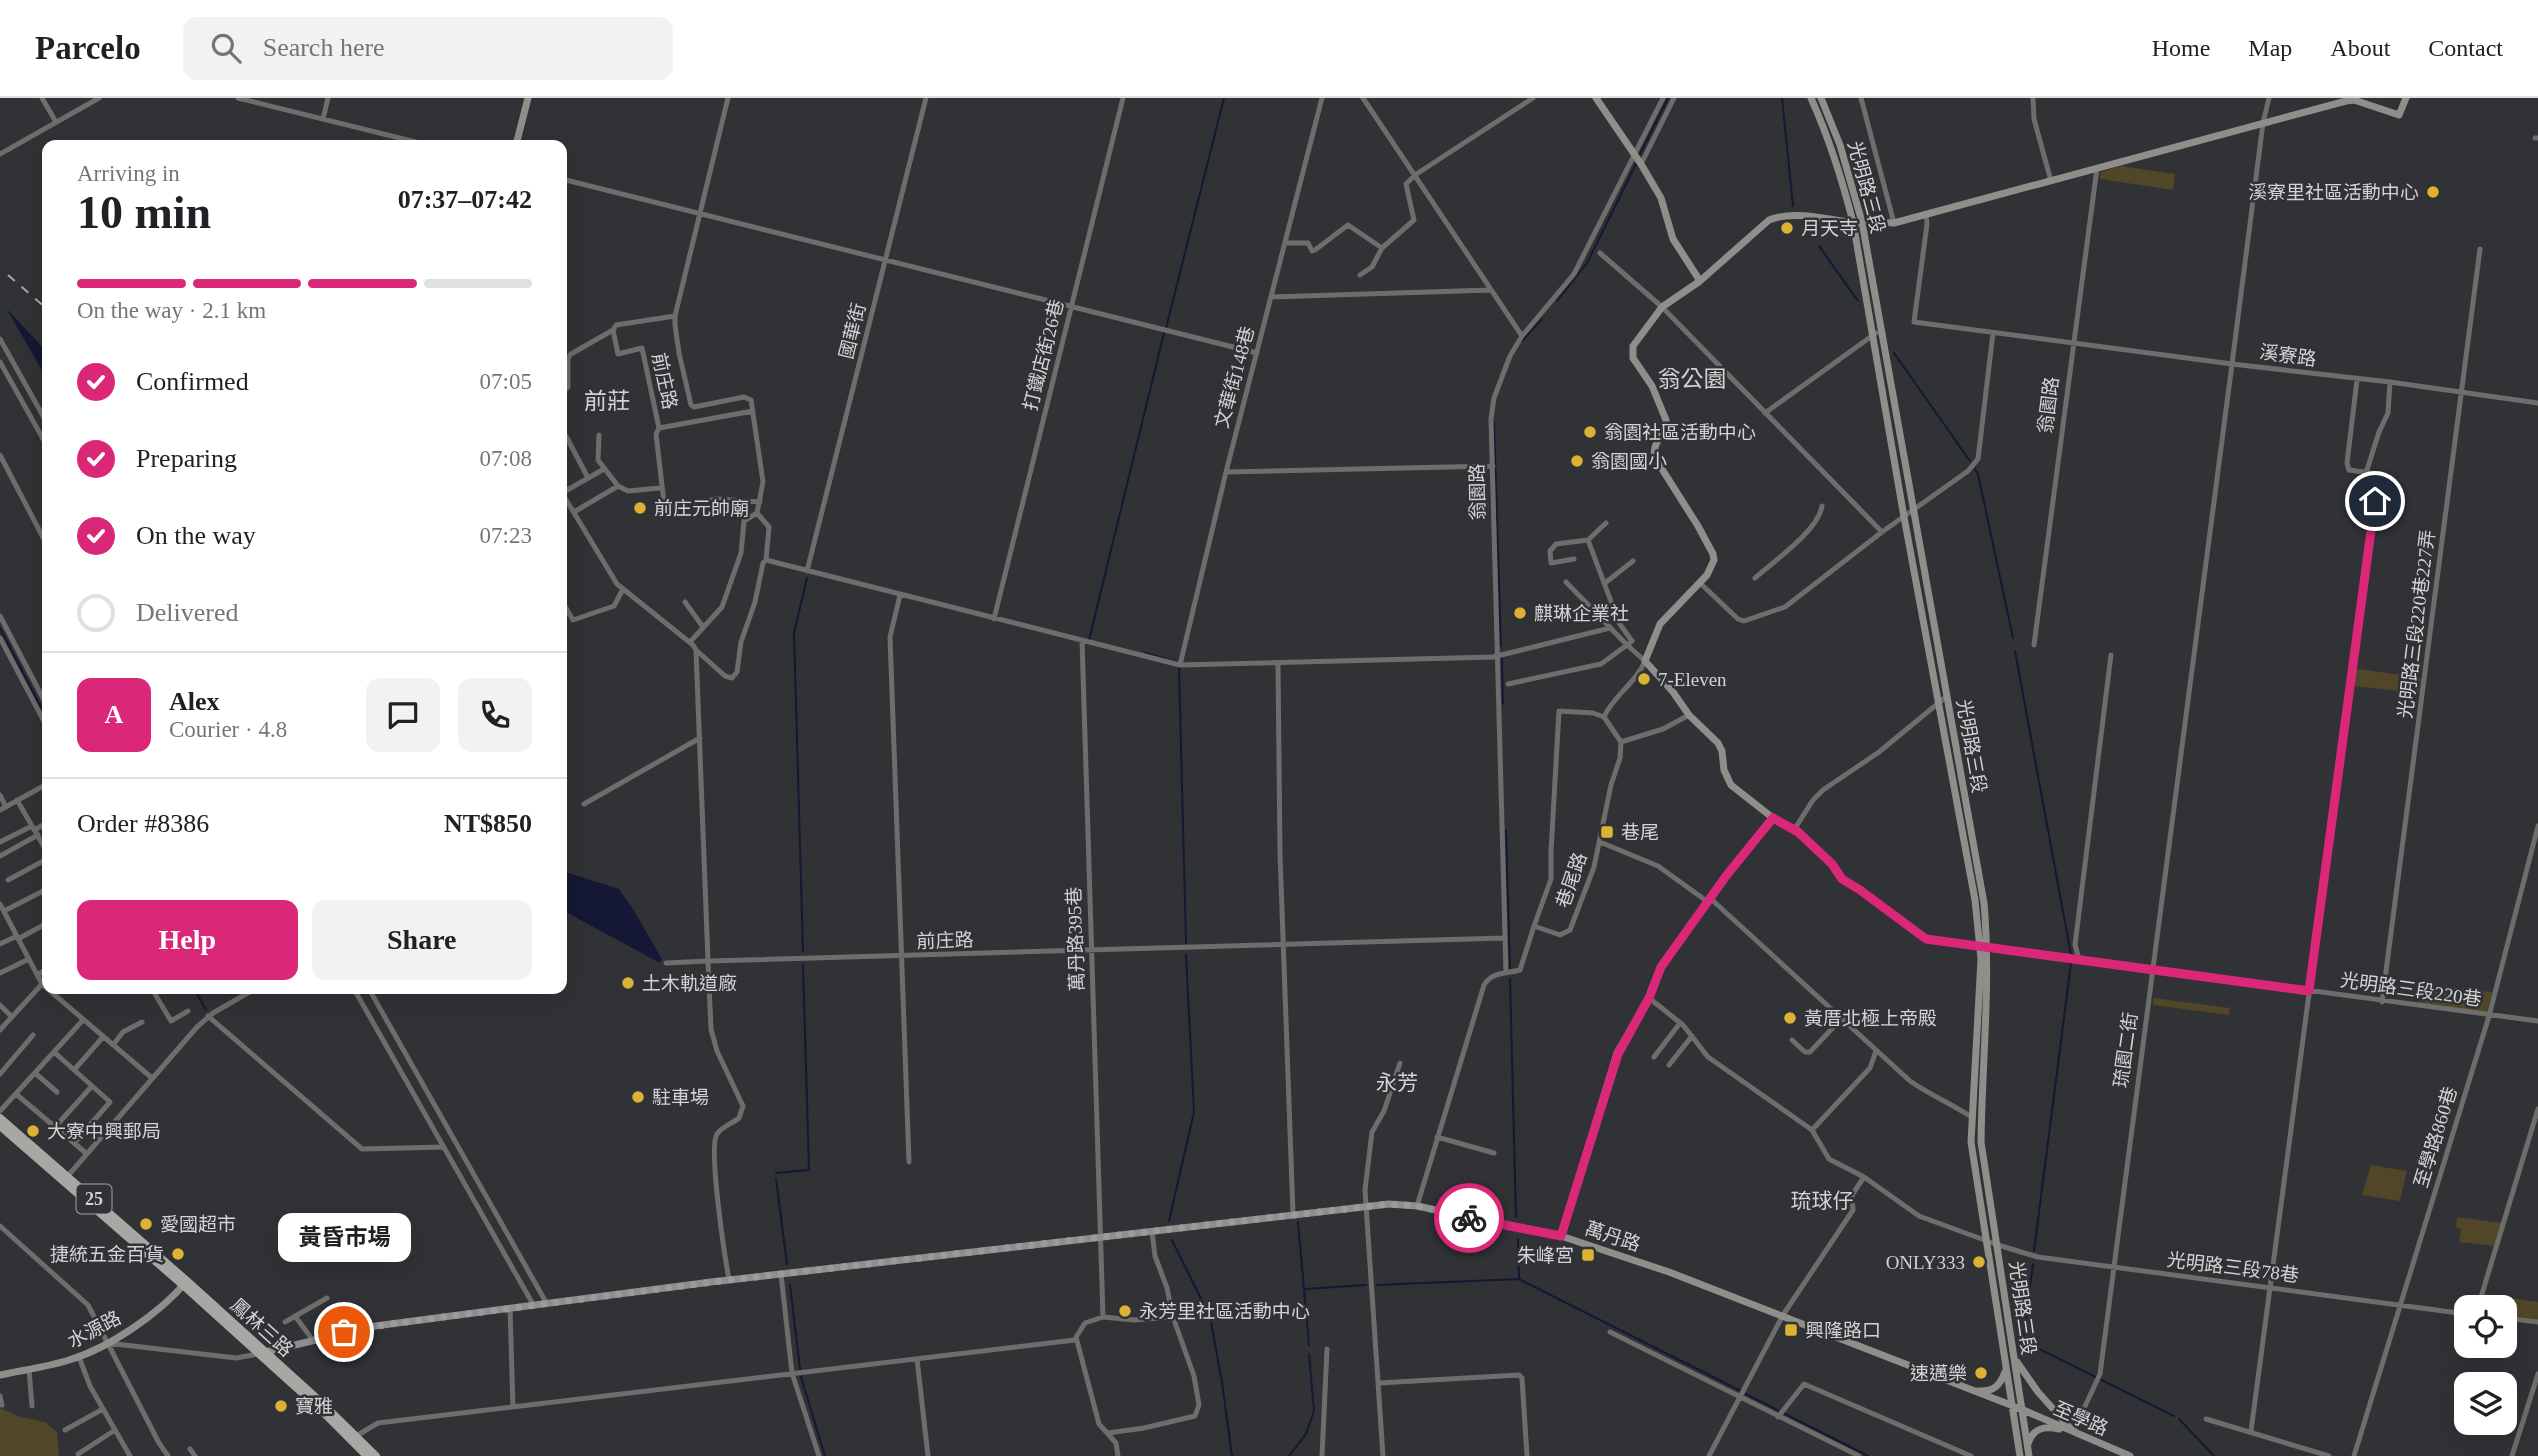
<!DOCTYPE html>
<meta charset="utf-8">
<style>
:root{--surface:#fff;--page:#f2f2f2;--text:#202124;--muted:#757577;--line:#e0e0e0;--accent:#db2777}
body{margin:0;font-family:"Times New Roman","Noto Sans TC",serif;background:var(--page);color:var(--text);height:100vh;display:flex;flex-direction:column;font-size:26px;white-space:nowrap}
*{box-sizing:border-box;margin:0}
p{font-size:23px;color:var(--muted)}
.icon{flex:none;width:38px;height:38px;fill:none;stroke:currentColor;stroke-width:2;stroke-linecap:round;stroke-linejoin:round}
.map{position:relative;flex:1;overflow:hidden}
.sheet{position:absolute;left:42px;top:42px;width:525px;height:854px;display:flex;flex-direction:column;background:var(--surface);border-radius:14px;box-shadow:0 7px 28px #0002}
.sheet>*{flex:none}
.tools{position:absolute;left:2454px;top:1197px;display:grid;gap:14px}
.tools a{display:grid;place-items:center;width:63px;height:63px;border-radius:14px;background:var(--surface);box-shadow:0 7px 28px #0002;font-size:35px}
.pin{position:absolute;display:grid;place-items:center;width:60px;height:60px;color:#fff;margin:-30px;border:4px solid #fff;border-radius:50%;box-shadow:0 2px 7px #0007}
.courier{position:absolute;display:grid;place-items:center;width:70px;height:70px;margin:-35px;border:5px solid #db2777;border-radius:50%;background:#fff;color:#222;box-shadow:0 2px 9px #0007}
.bubble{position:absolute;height:49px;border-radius:14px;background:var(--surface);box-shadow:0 7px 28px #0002;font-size:23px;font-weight:700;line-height:49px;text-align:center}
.head em{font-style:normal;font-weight:700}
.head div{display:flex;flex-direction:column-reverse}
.head{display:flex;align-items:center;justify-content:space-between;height:119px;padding:0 35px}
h1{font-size:46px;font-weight:700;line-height:52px}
.bar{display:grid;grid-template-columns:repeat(4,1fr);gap:10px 7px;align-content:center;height:84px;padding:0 35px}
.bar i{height:9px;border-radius:5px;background:var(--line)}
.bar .selected{background:var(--accent)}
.bar p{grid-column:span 4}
.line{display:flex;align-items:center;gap:18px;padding:0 35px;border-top:2px solid var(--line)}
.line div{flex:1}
.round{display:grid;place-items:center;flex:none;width:74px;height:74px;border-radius:14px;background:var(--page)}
ol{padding:0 35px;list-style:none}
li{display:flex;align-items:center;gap:21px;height:77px}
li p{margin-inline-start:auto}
li .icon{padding:7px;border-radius:50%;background:var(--accent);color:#fff;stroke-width:4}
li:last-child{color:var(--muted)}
li i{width:38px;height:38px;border:4px solid var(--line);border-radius:50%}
.action{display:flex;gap:14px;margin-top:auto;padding:14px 35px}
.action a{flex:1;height:80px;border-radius:14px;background:var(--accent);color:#fff;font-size:28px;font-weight:700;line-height:80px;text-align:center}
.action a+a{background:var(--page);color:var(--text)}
header{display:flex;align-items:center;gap:42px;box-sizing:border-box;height:98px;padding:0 35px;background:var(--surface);border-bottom:2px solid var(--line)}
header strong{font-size:33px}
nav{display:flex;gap:38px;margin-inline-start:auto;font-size:24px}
.search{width:490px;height:63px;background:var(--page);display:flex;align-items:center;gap:18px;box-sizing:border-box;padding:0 24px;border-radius:14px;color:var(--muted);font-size:26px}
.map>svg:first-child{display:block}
</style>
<header>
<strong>Parcelo</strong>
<div class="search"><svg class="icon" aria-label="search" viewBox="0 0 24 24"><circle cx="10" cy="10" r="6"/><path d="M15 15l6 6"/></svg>Search here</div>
<nav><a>Home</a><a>Map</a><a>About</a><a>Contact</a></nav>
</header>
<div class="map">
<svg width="2538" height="1358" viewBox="0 0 2538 1358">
<rect width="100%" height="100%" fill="#313235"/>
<path fill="#514627" d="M2121 68 2175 76 2173 92 2100 81 2101 74Z
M2353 570 2421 580 2419 595 2352 588Z
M2424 886 2492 894 2487 915 2419 906Z
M2153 900 2230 910 2229 917 2153 907Z
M2371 1067 2407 1073 2400 1103 2362 1097Z
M2457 1119 2502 1125 2496 1148 2459 1144 2461 1131 2456 1130Z
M2486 1196 2538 1204V1222L2504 1218V1209H2482Z
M0 1310 20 1319 45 1324 57 1334 59 1358H0Z"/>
<path fill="#151834" d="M6 210 47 254V281Z
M562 773 619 791 633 811 662 861 660 865 562 812Z"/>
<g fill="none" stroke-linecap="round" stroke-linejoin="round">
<path stroke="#151834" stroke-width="2" d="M1782 0 1793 108
M1640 56 1668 0
M1819 148 1858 203
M1557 203 1587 165 1636 66
M1166 230 1224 0
M1522 243 1542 221
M1894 255 1970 363
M1494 325 1501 548
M1975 371 1978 376 2013 540
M0 530 47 621
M1089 542 1164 235
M2015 553 2071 857
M1145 555 1177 564
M1502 559 1503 606
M1179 569 1186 845
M1506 733 1510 870
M803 854 794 535 807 480
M1510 881 1516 1119
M194 891 206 912
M776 1075 809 1072 803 867
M776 1081 787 1166
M1169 1123 1194 1014 1186 857
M1298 1124 1309 1247
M1518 1141 1519 1180
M1172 1142 1210 1219 1222 1284 1232 1358
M2034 1153 2071 865
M2033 1166 2023 1243 2174 1318
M790 1187 800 1271
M1377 1187 1519 1181 1741 1293
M1305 1191 1366 1187
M801 1279 825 1358
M1746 1296 1868 1358
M2179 1321 2214 1358
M1289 1358 1306 1336 1314 1313 1309 1256"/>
<path stroke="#6d6d6b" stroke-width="5" d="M42 0 56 24
M238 0 428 47
M728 0 675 218V227L679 255 691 307 694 309 744 299 751 302 763 384 757 415 769 429 766 462
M1363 0 1522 238
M1861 0 1894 125
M2033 0 2034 21 2051 83
M2269 0 2263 25 2232 266 2390 284 2538 305
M323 21 328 0
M2535 40H2538
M0 56 99 0
M1641 66 1674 0
M562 81 1257 255
M1926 116 1927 126 1914 224 2232 266 2100 1276 2073 1334
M1285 145H1308L1312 153 1315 152 1348 127 1382 150 1414 122 1406 86 1415 77 1533 0
M1600 155 1662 209 1882 434
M1360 177 1372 169 1382 150
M1271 199 1491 192
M613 232 618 256 642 250 659 330 656 336 665 413 716 401 760 404
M0 241 47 325
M0 264 47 348
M562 295 568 289V260L571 256 613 232 616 227 675 218
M1765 315 1876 235
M659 330 753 313
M599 337 598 362 618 388 628 393 660 390
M566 338 588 380
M0 357 47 447
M604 371 562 395 617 486 693 547 696 552 708 863 1504 840
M1226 374 1493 368
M2366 375 2379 334 2388 315 2390 284
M574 414 618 388
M1588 442 1619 525 1632 543 1627 547 1645 563C1636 585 1613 598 1604 619L1621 644
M1574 461 1551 465 1550 453 1556 446 1588 442 1606 425
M807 473 926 0
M1755 480C1774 463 1818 433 1822 408
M1605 485 1633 463
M1700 485 1738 521 1744 523 1785 509 1882 434 1968 373 1978 361 1993 235
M900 497 890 539 909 1064
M562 503 573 522 614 508 623 491
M685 504 703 529
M0 518 47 608
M994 521 1123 0
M0 540 47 629
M1082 542 1103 1219
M690 544 722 509 741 455 744 423 757 415
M2034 547 2097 70
M696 552 725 578 732 580 737 574 741 544 755 504 763 465 766 462 1180 567 1493 559 1610 530
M1278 566 1280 756 1293 1116
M1180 567 1226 374 1322 0
M1508 586 1601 566 1627 547 1566 484
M1621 644 1663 631 1689 617
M0 697 6 709
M17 702 47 754
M584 706 700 640
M0 712 47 686
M1773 720 1798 734 1832 766 1842 781 1860 792 1925 841 2538 923
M34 732 47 725
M1794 732 1813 702 1823 692 1879 654 1947 598
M0 744 32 728
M1600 744 1658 768 1708 804
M0 758 38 737
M8 782 47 761
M1711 801 1910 983C1930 997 1952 1006 1973 1020
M0 806 42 886 152 980
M4 813 47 791
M1534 828 1551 781V753L1559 613 1593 615 1604 619
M18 841 47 825
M0 846 17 838
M2079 861 2075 847 2111 557
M666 865 708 863 711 931 717 953 743 1008 739 1020C733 1025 721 1029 717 1036 708 1049 725 1160 729 1182
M1506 874 1491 321 1494 300 1510 258 1522 238 1574 176 1663 0
M0 875 29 861
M37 877 47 871
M152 891 171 923 188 913
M354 891 534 1208
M369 891 547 1206
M1649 900 1683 927 1708 959 1812 1032
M2382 904 2480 151
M0 907 12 919
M208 918 362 1051 443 1049
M0 932 42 886
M1792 942 1805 954H1810L1841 921
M113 947 123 934 142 924
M54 954 110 1004 75 1044
M1654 959 1680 925
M1669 967 1692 938
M74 972 103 939
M35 975 57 994
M0 976 33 937
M16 996 87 1056
M0 1013 83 922
M56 1028 92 988
M1812 1032 1829 1061 1864 1079 1919 1118 1998 1147 2038 1159 2466 1216
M1812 1032 1870 970 1876 953
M1437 1039 1494 1055
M66 1080 197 929 213 915 255 891
M1417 1108 1484 887C1493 873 1506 876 1520 872L1534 828 1560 837 1570 832 1594 769 1611 687 1620 660 1621 644
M0 1128 88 1207 159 1345 168 1358
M781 1176 792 1275 819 1358
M2478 1209 2538 1011
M510 1210 513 1309
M295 1218 312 1241
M2504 1220 2538 1224
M285 1224 327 1200
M1610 1234 1859 1358
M107 1245 236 1260 258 1256
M2465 1250 2466 1248
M79 1259 90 1288 130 1358
M917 1261 928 1358
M29 1271 32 1308
M1379 1285 1519 1277 1522 1280 1527 1358
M0 1298 2 1307
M1778 1319 1804 1286 1971 1358
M2206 1321 2329 1358
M65 1332 103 1311
M2251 1333 2378 376 2349 372 2347 365 2357 282
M1108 1335 1144 1330 1195 1318 1199 1307 1194 1278 1173 1219 1167 1190 1155 1158 1152 1134
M356 1338 378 1325 1075 1242
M190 1351 195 1358
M78 1356 115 1332
M1118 1358 1116 1345 1099 1326 1076 1239 1085 1225 1103 1219 1134 1222 1173 1219
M1322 1358 1327 1251
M1383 1358 1365 1092 1372 1034 1384 1013 1400 965
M1709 1358 1783 1217 1853 1112 1852 1097 1864 1079
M2354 1358 2489 918 2538 728
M2512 1358 2538 1276"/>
<path stroke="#8e8e8b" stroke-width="7" d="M1596 0 1641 66 1661 100 1673 141 1700 183
M1811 0C1829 40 1842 81 1853 124L1904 419 1975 802 1981 861 1971 1044 2020 1358
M1821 0 1840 47 1862 124 1984 805C1991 885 1982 964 1981 1044L2029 1358
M516 47 528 0
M1561 1138 1617 955 1649 900 1661 869 1726 778 1773 720 1731 687 1724 672 1722 653 1718 645 1689 617 1673 594 1645 563 1660 526 1707 477 1714 462 1713 456 1698 428 1655 360C1651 346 1665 336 1666 322L1652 288 1633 260V248L1662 209 1700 183 1769 122C1794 112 1823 121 1850 124 1864 125 1879 124 1894 125L2346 3 2354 2 2399 17 2406 0
M261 1255 375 1228 711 1184 1389 1106 1417 1108 1561 1138 1669 1174 2021 1311 2130 1358
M2017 1264 2038 1294 2071 1331
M0 1277C23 1272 47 1269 69 1262 109 1250 159 1216 186 1184
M1978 1293C1993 1294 2000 1288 2005 1274
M2028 1346C2033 1330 2044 1328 2059 1331"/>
<path stroke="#a8a7a4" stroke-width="8" d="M0 1020 187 1183 323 1306 376 1358
M0 1028 184 1188 319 1310 367 1358"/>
<path stroke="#a7a8aa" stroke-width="2" stroke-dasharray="9 9" stroke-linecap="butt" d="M8 177 47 211"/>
</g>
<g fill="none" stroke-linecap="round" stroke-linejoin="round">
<path stroke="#9a9b9c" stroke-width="7" stroke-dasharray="0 12.6" d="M344 1234 390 1226 729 1182 1389 1106 1417 1108 1469 1120"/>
<path stroke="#db2777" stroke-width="9" d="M1469 1120 1561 1138 1618 956 1649 900 1661 869 1726 778 1773 720 1798 734 1832 766 1842 781 1860 792 1926 841 2309 893 2375 403"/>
</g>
<g fill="#dbb233" stroke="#313235" stroke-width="2.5">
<circle cx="2433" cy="94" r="7"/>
<circle cx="1787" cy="130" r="7"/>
<circle cx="1590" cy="334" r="7"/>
<circle cx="1577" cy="363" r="7"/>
<circle cx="640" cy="410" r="7"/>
<circle cx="1520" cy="515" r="7"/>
<circle cx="1644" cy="581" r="7"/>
<rect x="1600" y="727" width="14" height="14" rx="3.5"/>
<circle cx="628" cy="885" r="7"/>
<circle cx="1790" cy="920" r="7"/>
<circle cx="638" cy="999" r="7"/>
<circle cx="33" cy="1033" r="7"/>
<circle cx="146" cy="1126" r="7"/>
<circle cx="178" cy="1156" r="7"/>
<rect x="1581" y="1150" width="14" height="14" rx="3.5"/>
<circle cx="1979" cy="1164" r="7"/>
<circle cx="1125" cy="1213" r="7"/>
<rect x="1784" y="1225" width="14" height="14" rx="3.5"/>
<circle cx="1981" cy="1275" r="7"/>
<circle cx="281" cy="1308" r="7"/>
</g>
<g text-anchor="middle" stroke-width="5" stroke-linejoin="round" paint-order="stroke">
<rect fill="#313235" stroke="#a2a3a4" stroke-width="2" x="76.5" y="1086.5" width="35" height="29" rx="5"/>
<g font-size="18" font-weight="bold" fill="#d2d3d4">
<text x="94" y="1107">25</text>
</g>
<g font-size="19" fill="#d2d3d4" stroke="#313235">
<text transform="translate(1867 89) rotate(75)" y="7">光明路三段</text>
<text transform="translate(852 233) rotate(-76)" y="7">國華街</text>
<text transform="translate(1043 257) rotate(-76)" y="7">打鐵店街26巷</text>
<text transform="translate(2288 257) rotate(8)" y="7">溪寮路</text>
<text transform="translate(1234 279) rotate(-75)" y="7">文華街148巷</text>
<text transform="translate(665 283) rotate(78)" y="7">前庄路</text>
<text transform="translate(2048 307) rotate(-83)" y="7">翁園路</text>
<text transform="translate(1477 394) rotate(-91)" y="7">翁園路</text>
<text transform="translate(2416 526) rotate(-83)" y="7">光明路三段220巷227弄</text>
<text transform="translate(1972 648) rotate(80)" y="7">光明路三段</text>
<text transform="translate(1571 782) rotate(-71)" y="7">巷尾路</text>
<text transform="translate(1075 841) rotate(-92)" y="7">萬丹路395巷</text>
<text transform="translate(945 842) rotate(-2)" y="7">前庄路</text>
<text transform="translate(2411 891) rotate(8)" y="7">光明路三段220巷</text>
<text transform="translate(2125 952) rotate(-82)" y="7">琉園二街</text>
<text transform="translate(2435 1039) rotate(-73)" y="7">至學路860巷</text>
<text transform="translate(1613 1138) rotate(18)" y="7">萬丹路</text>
<text transform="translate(2233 1169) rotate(7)" y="7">光明路三段78巷</text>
<text transform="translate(2023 1210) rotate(82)" y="7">光明路三段</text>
<text transform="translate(262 1229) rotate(42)" y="7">鳳林三路</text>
<text transform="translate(94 1231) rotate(-28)" y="7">水源路</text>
<text transform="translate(2081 1320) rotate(23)" y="7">至學路</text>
</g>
<g font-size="19" fill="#d2d3d4" stroke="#313235" text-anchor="start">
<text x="2419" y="101" text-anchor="end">溪寮里社區活動中心</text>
<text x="1801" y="137">月天寺</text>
<text x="1604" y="341">翁園社區活動中心</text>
<text x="1591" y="370">翁園國小</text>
<text x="654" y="417">前庄元帥廟</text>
<text x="1534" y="522">麒琳企業社</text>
<text x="1658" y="588">7-Eleven</text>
<text x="1621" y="741">巷尾</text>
<text x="642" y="892">土木軌道廠</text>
<text x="1804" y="927">黃厝北極上帝殿</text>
<text x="652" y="1006">駐車場</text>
<text x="47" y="1040">大寮中興郵局</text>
<text x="160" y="1133">愛國超市</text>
<text x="164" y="1163" text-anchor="end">捷統五金百貨</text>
<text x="1574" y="1164" text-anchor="end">朱峰宮</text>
<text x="1965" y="1171" text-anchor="end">ONLY333</text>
<text x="1139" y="1220">永芳里社區活動中心</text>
<text x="1805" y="1239">興隆路口</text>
<text x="1967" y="1282" text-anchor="end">速邁樂</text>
<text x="295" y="1315">寶雅</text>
</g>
<g font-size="21" fill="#d2d3d4" stroke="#313235">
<text x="1397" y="992">永芳</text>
<text x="1822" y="1110">琉球仔</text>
</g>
<g font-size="23" fill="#d2d3d4" stroke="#313235">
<text x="1692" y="289">翁公園</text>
<text x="607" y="311">前莊</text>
</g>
</g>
</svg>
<div class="tools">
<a><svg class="icon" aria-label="locate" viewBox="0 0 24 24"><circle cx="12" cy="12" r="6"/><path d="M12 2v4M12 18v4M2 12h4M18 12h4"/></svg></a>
<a><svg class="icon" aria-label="layers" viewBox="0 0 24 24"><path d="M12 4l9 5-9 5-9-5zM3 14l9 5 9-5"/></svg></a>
</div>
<div class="pin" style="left:344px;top:1234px;background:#ea580c"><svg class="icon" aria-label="bag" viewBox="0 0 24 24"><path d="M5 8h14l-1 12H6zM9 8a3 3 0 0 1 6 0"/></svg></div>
<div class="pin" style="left:2375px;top:403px;background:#1f2937"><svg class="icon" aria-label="home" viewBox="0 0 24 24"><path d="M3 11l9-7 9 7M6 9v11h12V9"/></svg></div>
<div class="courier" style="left:1469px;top:1120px"><svg class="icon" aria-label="bike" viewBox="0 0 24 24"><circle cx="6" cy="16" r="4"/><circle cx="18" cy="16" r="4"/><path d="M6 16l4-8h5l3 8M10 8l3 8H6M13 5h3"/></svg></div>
<div class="bubble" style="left:278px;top:1115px;width:133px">黃昏市場</div>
<section class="sheet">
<div class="head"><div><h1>10 min</h1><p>Arriving in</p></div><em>07:37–07:42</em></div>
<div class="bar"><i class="selected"></i><i class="selected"></i><i class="selected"></i><i></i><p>On the way · 2.1 km</p></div>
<ol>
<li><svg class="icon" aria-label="check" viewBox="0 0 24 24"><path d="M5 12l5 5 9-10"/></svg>Confirmed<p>07:05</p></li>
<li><svg class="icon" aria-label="check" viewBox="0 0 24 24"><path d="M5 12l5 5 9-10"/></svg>Preparing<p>07:08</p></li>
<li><svg class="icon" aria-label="check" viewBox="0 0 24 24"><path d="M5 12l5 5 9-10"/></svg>On the way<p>07:23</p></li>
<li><i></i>Delivered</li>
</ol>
<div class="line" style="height:126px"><b class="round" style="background:var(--accent);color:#fff">A</b><div><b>Alex</b><p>Courier · 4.8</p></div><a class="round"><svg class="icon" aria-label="chat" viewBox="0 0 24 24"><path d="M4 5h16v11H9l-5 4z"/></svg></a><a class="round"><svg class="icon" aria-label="phone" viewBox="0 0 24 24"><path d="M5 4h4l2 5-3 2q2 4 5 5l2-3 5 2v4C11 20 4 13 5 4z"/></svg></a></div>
<div class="line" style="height:91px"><div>Order #8386</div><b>NT$850</b></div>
<div class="action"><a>Help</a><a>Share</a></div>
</section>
</div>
